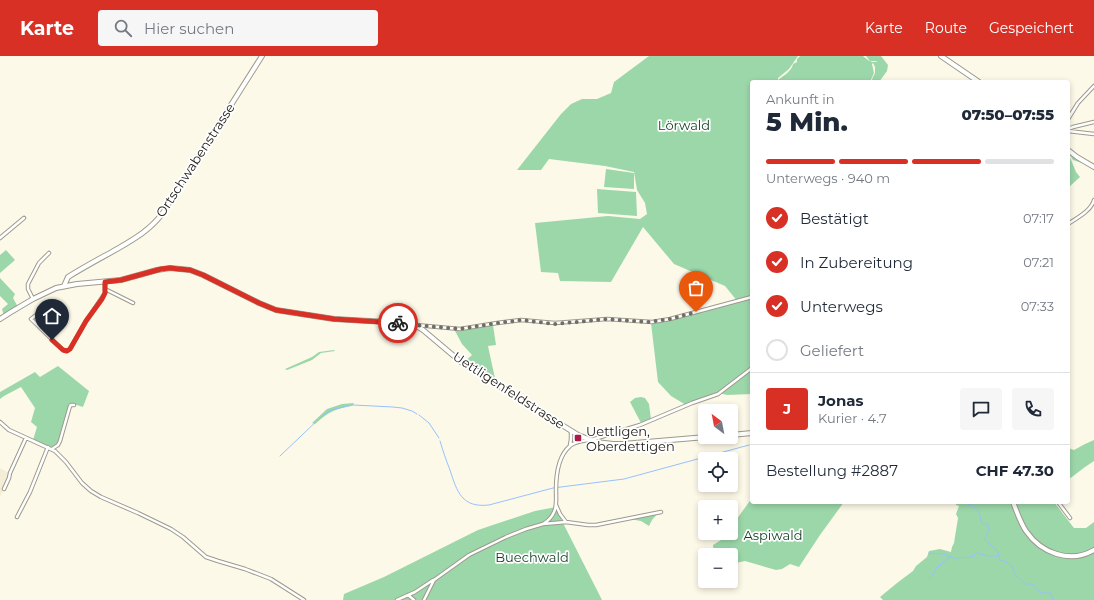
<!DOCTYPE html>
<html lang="de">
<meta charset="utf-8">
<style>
:root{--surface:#fff;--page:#f6f6f7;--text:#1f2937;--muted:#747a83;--line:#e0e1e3;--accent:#d93025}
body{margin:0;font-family:Montserrat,sans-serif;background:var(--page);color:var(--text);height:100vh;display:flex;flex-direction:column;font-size:15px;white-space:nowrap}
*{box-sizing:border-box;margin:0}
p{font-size:13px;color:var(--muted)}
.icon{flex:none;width:22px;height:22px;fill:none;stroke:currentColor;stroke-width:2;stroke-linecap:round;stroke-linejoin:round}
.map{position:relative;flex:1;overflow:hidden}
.side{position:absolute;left:750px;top:24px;width:320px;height:424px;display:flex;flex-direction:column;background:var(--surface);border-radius:4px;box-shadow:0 2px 6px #0003}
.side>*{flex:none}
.needle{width:26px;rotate:328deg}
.controls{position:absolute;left:698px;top:348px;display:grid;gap:8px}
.controls a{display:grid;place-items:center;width:40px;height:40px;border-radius:4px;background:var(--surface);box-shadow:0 2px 6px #0003;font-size:20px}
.pin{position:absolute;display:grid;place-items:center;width:34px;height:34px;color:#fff;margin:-41px -17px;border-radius:50% 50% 50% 0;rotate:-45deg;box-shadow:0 0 4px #0007}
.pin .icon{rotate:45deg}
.courier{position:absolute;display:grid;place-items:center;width:40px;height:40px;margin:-20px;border:3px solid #d93025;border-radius:50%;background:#fff;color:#222;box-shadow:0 1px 5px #0007}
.head em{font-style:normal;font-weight:800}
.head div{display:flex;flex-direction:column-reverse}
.head{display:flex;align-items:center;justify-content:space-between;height:68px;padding:0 16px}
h1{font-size:26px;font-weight:800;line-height:30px}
.bar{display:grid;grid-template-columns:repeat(4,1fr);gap:6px 4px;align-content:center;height:48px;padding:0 16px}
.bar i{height:5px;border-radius:3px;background:var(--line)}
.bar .selected{background:var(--accent)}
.bar p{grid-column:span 4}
.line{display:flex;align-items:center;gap:10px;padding:0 16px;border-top:1px solid var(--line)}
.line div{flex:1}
.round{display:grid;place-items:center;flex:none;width:42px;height:42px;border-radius:4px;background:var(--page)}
ol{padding:0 16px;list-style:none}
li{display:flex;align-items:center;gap:12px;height:44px}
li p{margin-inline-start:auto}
li .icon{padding:4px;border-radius:50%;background:var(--accent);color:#fff;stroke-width:4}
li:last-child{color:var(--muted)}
li i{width:22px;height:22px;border:2px solid var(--line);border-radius:50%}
header{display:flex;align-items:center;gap:24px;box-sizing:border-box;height:56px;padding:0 20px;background:var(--accent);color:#fff}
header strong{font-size:19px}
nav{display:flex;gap:22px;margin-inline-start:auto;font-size:14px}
.search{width:280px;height:36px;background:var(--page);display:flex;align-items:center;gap:10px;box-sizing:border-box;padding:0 14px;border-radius:4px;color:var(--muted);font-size:15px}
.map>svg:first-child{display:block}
</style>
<header>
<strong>Karte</strong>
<div class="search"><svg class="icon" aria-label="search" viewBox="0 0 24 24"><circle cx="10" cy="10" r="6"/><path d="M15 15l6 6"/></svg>Hier suchen</div>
<nav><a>Karte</a><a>Route</a><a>Gespeichert</a></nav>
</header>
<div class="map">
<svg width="1094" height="544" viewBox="0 0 1094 544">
<rect width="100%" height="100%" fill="#fcf9e9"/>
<path fill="#f4eed7" d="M0 412 9 417V422L0 441Z"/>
<path fill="#9cd7a9" d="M649 0H798L789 13 778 22V24C783 20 792 15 793 8L797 6V3L800 0H863C868 4 872 8 878 5H870L866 0H881L888 9 887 15 879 26H871L873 21 875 17V11L873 7 872 8 874 17 870 26H752V338L727 339 719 337 686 349 671 340 658 326 651 267 738 246 725 230 674 208 643 171 611 226 560 225 558 217 541 216 535 167 608 160 640 163 647 158 645 147 637 134 634 116 605 110 549 103 541 114H517L561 58 571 48 582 43H597L611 37 614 26Z
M1068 96 1082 107 1073 104 1070 99H1069L1076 116 1080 121 1068 132Z
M606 113 634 117V133L604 131Z
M597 133 636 136 637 160 598 157Z
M6 194 15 204 0 217V199Z
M0 222 15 238 13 242 18 251 4 260 2 253 8 248 0 240Z
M493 269 496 289 488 290 496 327 464 306 472 299 462 288 454 273Z
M334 294 335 295 321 297 312 304 287 314 285 313 312 301 319 296Z
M58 310 89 335 83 351 70 347 61 380 58 388 51 393 33 384 37 371 31 366 35 352 21 331 4 340 0 343V336L35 316 40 321Z
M641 341 645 342 649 348 651 363 641 367 630 346 635 342Z
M354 347 353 349C334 354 330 355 315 368L312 367 327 353 342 348Z
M1094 384V405L1085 411 1068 424V392L1074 394 1085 388Z
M752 442V446H844L820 479 799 511 790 508 782 513 776 514 745 505 731 508V499H718L713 491V489L721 484 727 477H731V471Z
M957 446H1054L1074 472H1086L1094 466V544H883L880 541 897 527 913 515 916 510 927 501 929 495 940 493 951 496 952 491 954 487 958 462 956 458 959 450 956 449V447Z
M556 451 563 467 602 544H343L344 538 384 521 478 474 535 455Z
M658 457 652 464 649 470 641 465 629 463Z"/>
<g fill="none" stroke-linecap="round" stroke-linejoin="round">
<path stroke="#96c1fd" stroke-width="1" d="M419 359 429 367 439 382
M440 385C443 395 446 404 450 414 457 436 462 452 489 449L553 432 624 423 749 389
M280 400 321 361 329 355 335 353 353 349 393 351 402 352 412 355 417 358
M963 446 971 449 979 456 982 468 986 467 989 472 985 484C988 487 997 493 998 496 999 499 999 501 1000 504 1005 506 1011 507 1013 513 1014 515 1014 517 1016 519 1018 523 1023 524 1025 528H1033L1041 537H1051L1053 544
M929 497 943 498 954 502 972 501 976 497 989 500H997
M929 523C933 520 933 516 937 512 941 508 945 504 950 501"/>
<defs>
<path id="street" d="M1068 63 1078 47 1094 30
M1068 73 1073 71 1094 66
M1068 75 1094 78
M1068 168C1077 162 1091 155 1094 144
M0 182 24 162
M105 233 133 247
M33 243 28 233V228L39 207 49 197
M63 251 40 256 31 263 63 294 67 295 70 293 86 265 105 237V226
M416 269 460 273 497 267 521 264 555 267 607 263 652 266 670 263 752 241
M0 366 9 374 55 395 66 406 82 427 91 435 101 441 138 457 171 473 183 481 206 501 218 505 245 513 271 523 304 544
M591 384 640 369 692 347 718 338 752 312
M570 389 571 383V375
M52 393 58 389 60 385 70 350 71 349H74
M4 433 9 422 10 417 26 382
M1058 446 1070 462
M556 449 560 458 566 466
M17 461 30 436 48 391
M543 468C548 465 552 461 554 456 557 450 556 442 556 434 556 420 558 400 570 390 574 386 582 385 588 384
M408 539 414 544
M397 544 415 536 433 524
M424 544 434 524 469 499 506 481 526 473 543 468 566 466 588 469H596L661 456"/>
<path id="secondary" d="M941 0 979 26
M1068 94 1077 101 1094 111
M64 230 68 221C84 211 101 202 117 193 134 183 150 174 162 158L262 0
M0 263 11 256 33 243 56 232 77 228 121 224 157 214 170 212 190 214 203 219 259 247 276 254 334 263 405 267 418 271 423 274 461 306 472 313 578 379 596 386 613 388H623L706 381
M731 379 752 377
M1013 446C1017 456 1020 466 1026 475 1041 497 1070 508 1094 494"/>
</defs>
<use href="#street" stroke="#9d9a8c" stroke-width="4.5"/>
<use href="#secondary" stroke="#9d9a8c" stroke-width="6"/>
<use href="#street" stroke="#fff" stroke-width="2.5"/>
<use href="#secondary" stroke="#fff" stroke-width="4"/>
</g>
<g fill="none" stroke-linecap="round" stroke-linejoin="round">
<path stroke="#6f6d64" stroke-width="4" stroke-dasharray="0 7.2" d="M398 267 414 269 460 273 497 267 522 264 555 268 607 263 649 266 670 263 696 256"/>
<path stroke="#d93025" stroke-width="5" d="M52 284 63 294 67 295 70 293 86 265 102 243 105 237V226L121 224 161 213 170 212 179 213 190 214 203 219 259 247 276 254 334 263 398 267"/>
</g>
<rect fill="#ad1a48" stroke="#fff" stroke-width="1.5" x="574" y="378" width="8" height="8" rx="2"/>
<g text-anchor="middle" stroke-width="3.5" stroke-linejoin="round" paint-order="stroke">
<g font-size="13" fill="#0e3f1f" stroke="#fff">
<text x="684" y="74">Lörwald</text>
<text x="773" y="484">Aspiwald</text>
<text x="532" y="506">Buechwald</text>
</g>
<g font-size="13" fill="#23211c" stroke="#fff">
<text transform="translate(195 104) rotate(-57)" y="5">Ortschwabenstrasse</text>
<text transform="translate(509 334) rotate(33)" y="5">Uettligenfeldstrasse</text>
</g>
<g font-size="13" fill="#23211c" stroke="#fff" text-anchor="start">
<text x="586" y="380">Uettligen,<tspan x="586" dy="15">Oberdettigen</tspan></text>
</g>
</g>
</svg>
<div class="controls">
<a><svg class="needle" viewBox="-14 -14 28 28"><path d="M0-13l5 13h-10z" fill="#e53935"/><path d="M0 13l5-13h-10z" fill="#747a83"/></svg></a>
<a><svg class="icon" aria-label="locate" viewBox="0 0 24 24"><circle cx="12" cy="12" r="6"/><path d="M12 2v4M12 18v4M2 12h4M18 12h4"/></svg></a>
<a>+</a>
<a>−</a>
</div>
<div class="pin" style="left:696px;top:256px;background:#ea580c"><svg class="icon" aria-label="bag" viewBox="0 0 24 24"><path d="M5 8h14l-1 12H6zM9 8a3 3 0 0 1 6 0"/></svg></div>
<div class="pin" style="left:52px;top:284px;background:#1f2937"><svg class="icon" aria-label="home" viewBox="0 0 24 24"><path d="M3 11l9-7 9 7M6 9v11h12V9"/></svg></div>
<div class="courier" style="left:398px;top:267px"><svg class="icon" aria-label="bike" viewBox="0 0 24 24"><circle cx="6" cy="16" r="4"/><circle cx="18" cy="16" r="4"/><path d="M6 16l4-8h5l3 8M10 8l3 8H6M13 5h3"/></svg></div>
<section class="side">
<div class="head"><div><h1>5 Min.</h1><p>Ankunft in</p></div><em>07:50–07:55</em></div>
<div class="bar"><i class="selected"></i><i class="selected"></i><i class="selected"></i><i></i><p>Unterwegs · 940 m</p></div>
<ol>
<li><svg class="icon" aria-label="check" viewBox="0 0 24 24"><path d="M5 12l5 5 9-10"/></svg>Bestätigt<p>07:17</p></li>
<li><svg class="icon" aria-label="check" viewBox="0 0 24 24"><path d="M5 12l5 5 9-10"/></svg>In Zubereitung<p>07:21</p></li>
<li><svg class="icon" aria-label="check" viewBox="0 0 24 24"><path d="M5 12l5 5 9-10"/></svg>Unterwegs<p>07:33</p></li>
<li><i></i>Geliefert</li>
</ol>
<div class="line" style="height:72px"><b class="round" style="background:var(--accent);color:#fff">J</b><div><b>Jonas</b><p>Kurier · 4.7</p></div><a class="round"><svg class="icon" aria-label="chat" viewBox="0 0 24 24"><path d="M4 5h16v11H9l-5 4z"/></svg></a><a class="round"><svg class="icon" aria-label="phone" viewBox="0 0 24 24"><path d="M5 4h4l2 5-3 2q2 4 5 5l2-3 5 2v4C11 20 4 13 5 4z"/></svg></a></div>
<div class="line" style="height:52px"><div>Bestellung #2887</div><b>CHF 47.30</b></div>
</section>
</div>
